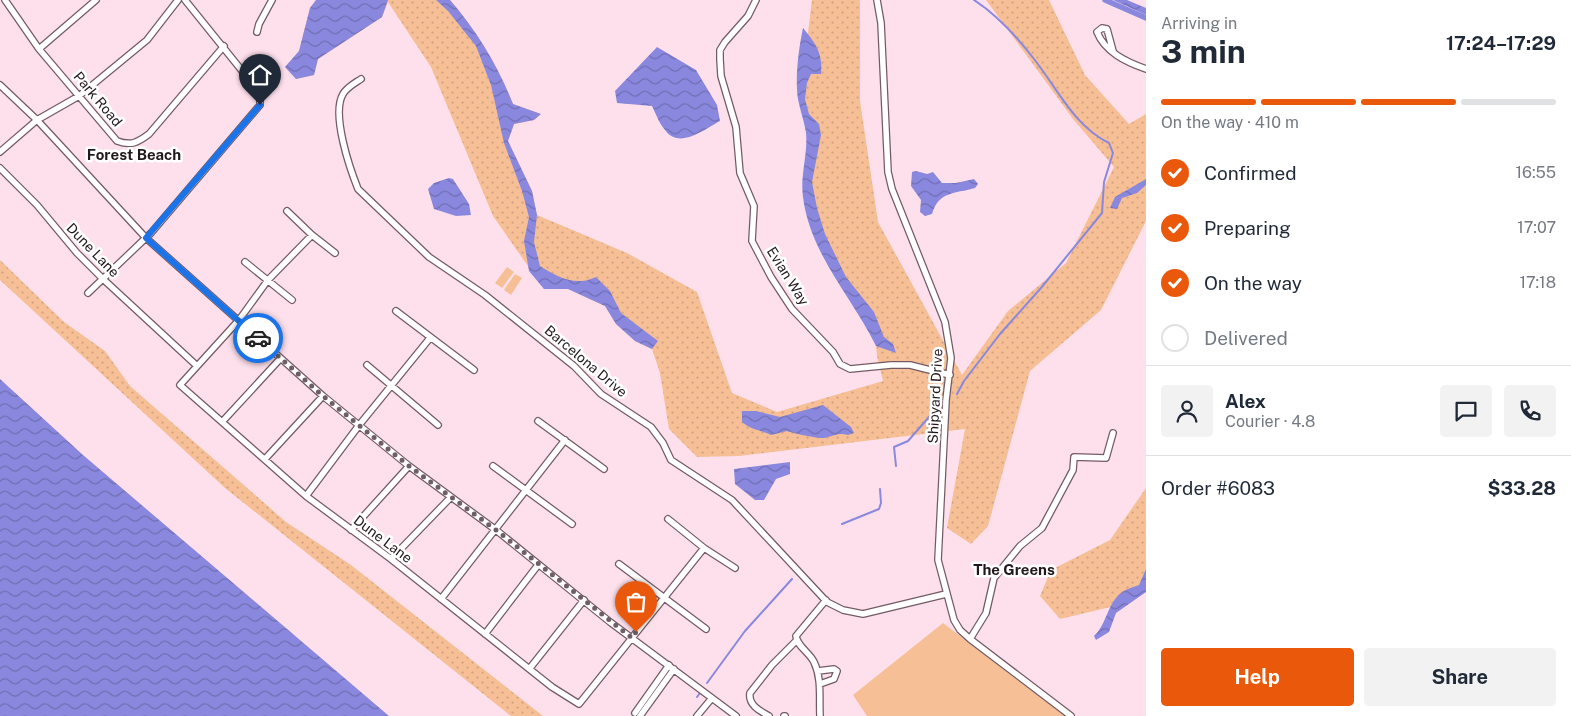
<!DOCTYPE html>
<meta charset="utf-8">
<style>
:root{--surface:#fff;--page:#f2f2f3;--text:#1f2937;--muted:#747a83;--line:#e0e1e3;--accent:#ea580c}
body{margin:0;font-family:"Public Sans",sans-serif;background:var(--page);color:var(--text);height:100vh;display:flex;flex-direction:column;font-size:19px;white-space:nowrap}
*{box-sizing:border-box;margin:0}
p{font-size:16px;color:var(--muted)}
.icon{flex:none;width:28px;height:28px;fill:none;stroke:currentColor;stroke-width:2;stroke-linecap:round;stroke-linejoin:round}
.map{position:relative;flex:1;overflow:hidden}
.sheet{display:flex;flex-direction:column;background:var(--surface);width:425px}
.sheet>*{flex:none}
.pin{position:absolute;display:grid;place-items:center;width:42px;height:42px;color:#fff;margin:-51px -21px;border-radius:50% 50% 50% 0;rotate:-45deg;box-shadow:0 0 5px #0007}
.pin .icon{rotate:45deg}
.courier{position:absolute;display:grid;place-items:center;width:50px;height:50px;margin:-25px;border:4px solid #1a73e8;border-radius:50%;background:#fff;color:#222;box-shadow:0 1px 6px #0007}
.headline em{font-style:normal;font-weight:700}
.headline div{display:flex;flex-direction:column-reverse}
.headline{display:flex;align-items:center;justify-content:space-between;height:85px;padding:0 15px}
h1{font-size:32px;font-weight:700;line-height:38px}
.bar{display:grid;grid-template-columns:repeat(4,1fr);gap:8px 5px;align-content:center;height:60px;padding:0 15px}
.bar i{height:6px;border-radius:4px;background:var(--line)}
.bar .selected{background:var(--accent)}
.bar p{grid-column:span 4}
.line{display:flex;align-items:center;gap:12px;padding:0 15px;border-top:1px solid var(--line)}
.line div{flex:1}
.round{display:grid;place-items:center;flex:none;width:52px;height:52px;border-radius:5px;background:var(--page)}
ol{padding:0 15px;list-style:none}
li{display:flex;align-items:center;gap:15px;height:55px}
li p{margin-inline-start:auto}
li .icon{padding:5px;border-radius:50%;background:var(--accent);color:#fff;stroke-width:4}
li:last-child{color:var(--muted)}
li i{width:28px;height:28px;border:2px solid var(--line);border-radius:50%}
.primary-button{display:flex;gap:10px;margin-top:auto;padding:10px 15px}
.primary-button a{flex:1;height:58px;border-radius:5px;background:var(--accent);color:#fff;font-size:20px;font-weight:700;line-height:58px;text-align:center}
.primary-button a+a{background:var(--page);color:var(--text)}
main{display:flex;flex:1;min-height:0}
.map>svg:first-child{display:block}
</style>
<main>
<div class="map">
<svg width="1146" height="716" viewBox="0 0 1146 716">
<defs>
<pattern id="grass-dots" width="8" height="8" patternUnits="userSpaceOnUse" patternTransform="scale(1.25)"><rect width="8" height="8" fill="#f6bf95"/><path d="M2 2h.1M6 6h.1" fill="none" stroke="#d3a380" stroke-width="1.8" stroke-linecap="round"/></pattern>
<pattern id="water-waves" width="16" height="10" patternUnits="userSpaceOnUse" patternTransform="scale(1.25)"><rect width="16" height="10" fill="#8a88de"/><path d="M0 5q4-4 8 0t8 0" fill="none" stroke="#706eb3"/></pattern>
</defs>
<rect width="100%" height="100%" fill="#fee0ec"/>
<path fill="url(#grass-dots)" d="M316 0H450C477 31 498 66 513 104L541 114 534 120 514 124 508 141 532 191 537 215 627 253 697 292 732 393 777 412 883 381 877 356 875 331 820 246 806 191 811 127 800 99 812 0H860V101L878 222 962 375 1008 311 1066 263 1114 167 1073 119 986 0H1049L1085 75 1129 124 1146 114V221L1101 310 1030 371 988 526 971 544 947 528 965 429 739 456 697 457 669 429 660 373 652 349 635 341 616 324 605 306 568 289H544L493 216 431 67 388 2 382 17 318 59 314 75 296 79 285 67 299 51 310 8Z
M0 260 64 322 105 351 130 386 286 522 351 565 543 716H511L225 488 0 280Z
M1146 488V575L1127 603 1060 619 1040 596 1051 570 1110 540Z"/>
<path fill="#f6bf95" d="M507 267 514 272 502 288 495 283Z
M515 274 522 278 511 295 504 290Z
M943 623 1065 716H867L853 695Z"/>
<path fill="url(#water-waves)" d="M316 0H388L382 17 318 59 314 75 296 79 285 67 299 51 310 8Z
M436 0H450C477 31 498 66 513 104L541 114 534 120 514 124 508 141 532 191 537 215 534 242 540 266C558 277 575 287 596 277L610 291 621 313 658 341 652 349 635 341 616 324 605 306 568 289H544L529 271 524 241 529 217 522 191 504 143 491 85 476 46 448 11Z
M1113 0H1127L1146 8V15Z
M803 28C816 44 823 53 821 74H811L807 83 805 99 809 114 819 124 821 135 812 182 817 208 825 234 846 277 874 312 884 337 893 344 896 353 876 346C852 297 810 254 803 197 800 176 808 154 806 133 804 118 797 103 797 89 796 70 799 47 803 28Z
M657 47 696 70 717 105 720 121C705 129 679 150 665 130 659 123 656 114 652 106L617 103 615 91Z
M916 171 927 174 933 172 942 183H956L974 179 978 184 975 188C954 194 939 191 932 214L925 216 920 212 921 200 911 186 912 172Z
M449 178 453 179 469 204 471 215 456 216 434 209 428 189 434 183Z
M1146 179V185L1137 193 1122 198 1117 209 1110 208 1115 197Z
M0 379 83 455 389 716H0Z
M823 405 851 427 854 433 848 435C839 432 833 436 824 438 819 439 792 433 787 431L771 435C761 430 751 430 742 422V411H756L780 417Z
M790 462V474L776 479 764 500H755L735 484 734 469Z
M1146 569V592L1116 613 1109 632 1096 640 1094 636C1107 624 1107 604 1121 593 1126 589 1134 587 1139 585Z"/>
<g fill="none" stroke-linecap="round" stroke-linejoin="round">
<path stroke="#8a88de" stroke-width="2" d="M957 394 964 381 1000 334 1041 288 1102 213 1104 182 1113 153 1109 143C1074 126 1057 88 1034 59 1017 37 997 15 974 0
M896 466 894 447 908 441 936 409
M842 524 879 509 881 503 880 489
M707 683 745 631 792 579
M697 697 700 693"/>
<path stroke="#8a88de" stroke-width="5.5" d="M1105 0 1146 18"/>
<defs>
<path id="minor" d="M5 0 39 49 117 141C131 146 137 143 149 134L224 46
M756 0 748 16 725 42 720 50V59L721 76 736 127 740 173 754 206 752 241 771 277 792 309 833 352 840 364 850 369 891 365H910L950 375
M877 0 881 23 888 172 892 189 945 322 951 358 946 400 938 560 954 620 960 630 970 639 1071 716
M257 32 259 24 272 0
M39 49 96 0
M1113 51 1107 29 1102 28 1097 32C1105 52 1126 62 1146 69
M361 79C355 83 347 87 343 94 331 114 350 169 358 189L429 257 485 295 574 366 601 394 651 427 663 443 671 460 732 500 827 602 843 610 863 614 946 594
M0 85 37 120 146 238 323 396 409 466 496 530 610 622 736 716
M0 152 37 120 79 96 147 40 178 0
M0 168 37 205 77 253 103 279 196 365
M287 211 312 235 335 253
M312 235 268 280 239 320 180 385 306 496 391 559 552 687 579 704 704 548
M245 262 292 300
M88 293 151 233 260 105V93L185 0
M396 311 474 370
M367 365 438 425
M538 421 604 469
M222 422 280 359
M265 459 323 396
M493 466 572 524
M306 496 360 424 430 338
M668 519 704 548 735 568
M351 530 409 466
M391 559 451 497
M619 564 706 629
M441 599 565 440
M485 634 538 565
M970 639 986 613 994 578 1020 546 1042 528 1073 470 1074 457 1106 458 1113 433
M530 668 584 600
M818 671 834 669 837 671 834 679 820 684
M635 713 669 665
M640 716 674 669
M697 716 712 698
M769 716C760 711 748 705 750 693L772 665 796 641
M784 716H785
M820 716C819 697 822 679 814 662 809 652 797 646 796 636L826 600"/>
</defs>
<use href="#minor" stroke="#735b65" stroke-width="8"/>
<use href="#minor" stroke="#fff" stroke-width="5.5"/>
</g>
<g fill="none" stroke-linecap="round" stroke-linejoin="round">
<path stroke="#6f5e65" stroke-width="5" stroke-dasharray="0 9" d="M258 338 323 396 409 466 496 530 632 638 636 632"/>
<path stroke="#1a73e8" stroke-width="6" d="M258 338 146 238 260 105"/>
</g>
<g text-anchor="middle" stroke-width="5" stroke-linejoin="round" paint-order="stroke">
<g font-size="14" fill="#22181c" stroke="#fff">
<text transform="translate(98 99) rotate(50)" y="5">Park Road</text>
<text transform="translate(93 250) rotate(46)" y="5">Dune Lane</text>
<text transform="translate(788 276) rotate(58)" y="5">Evian Way</text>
<text transform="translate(586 361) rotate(40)" y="5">Barcelona Drive</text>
<text transform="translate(935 396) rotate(-87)" y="5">Shipyard Drive</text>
<text transform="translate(383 539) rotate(37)" y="5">Dune Lane</text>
</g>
<g font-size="15" font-weight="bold" fill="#22181c" stroke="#fff">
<text x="134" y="160">Forest Beach</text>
<text x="1014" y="575">The Greens</text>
</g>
</g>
</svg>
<div class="pin" style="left:636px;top:632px;background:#ea580c"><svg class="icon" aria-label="bag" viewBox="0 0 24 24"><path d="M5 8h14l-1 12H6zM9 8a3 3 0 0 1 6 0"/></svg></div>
<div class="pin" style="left:260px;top:105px;background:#1f2937"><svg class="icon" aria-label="home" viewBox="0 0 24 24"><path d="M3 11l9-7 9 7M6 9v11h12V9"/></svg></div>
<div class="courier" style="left:258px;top:338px"><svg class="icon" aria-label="car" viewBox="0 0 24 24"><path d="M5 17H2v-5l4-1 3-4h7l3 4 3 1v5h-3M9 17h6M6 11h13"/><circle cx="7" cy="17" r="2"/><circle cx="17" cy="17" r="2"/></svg></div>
</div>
<section class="sheet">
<div class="headline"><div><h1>3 min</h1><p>Arriving in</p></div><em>17:24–17:29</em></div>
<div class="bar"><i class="selected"></i><i class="selected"></i><i class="selected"></i><i></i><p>On the way · 410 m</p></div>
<ol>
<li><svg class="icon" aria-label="check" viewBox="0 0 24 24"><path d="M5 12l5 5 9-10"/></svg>Confirmed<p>16:55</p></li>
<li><svg class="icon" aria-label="check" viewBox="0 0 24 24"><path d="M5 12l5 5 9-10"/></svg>Preparing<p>17:07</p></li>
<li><svg class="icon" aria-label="check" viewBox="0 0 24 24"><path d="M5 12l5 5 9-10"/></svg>On the way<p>17:18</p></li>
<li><i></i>Delivered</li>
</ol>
<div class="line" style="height:90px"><a class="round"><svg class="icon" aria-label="person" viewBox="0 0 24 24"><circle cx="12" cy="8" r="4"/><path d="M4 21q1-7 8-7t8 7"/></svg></a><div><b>Alex</b><p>Courier · 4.8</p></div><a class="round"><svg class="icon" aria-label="chat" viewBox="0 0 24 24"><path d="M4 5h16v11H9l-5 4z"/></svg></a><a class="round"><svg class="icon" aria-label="phone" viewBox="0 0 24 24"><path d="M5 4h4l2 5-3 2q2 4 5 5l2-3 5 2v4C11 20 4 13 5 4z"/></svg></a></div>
<div class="line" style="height:65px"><div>Order #6083</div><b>$33.28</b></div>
<div class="primary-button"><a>Help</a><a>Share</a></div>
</section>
</main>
